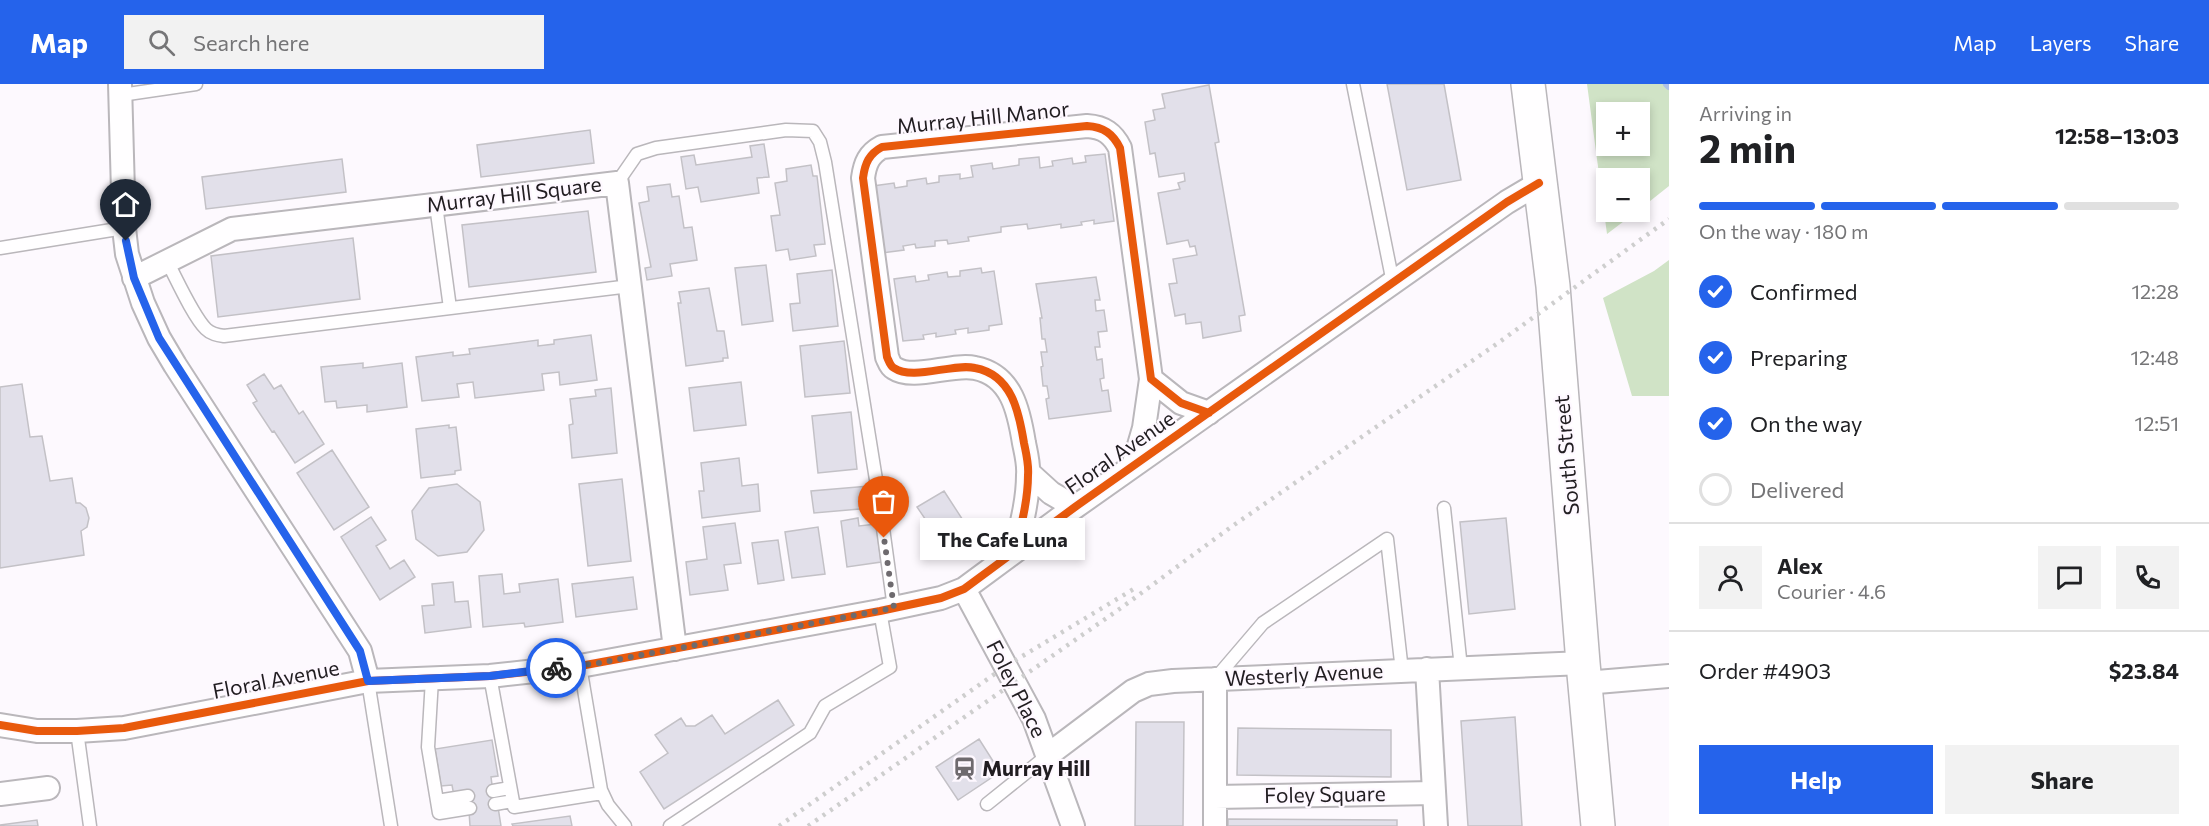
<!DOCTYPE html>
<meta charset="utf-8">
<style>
:root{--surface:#fff;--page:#f2f2f2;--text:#202124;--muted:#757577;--line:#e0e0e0;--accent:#2563eb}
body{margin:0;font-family:Commissioner,sans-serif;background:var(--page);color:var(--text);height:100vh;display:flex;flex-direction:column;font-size:22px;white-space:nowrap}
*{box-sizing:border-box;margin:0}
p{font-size:20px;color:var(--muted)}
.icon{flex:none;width:33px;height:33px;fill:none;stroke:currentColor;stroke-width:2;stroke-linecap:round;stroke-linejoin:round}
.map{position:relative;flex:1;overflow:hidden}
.details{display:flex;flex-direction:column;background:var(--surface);width:540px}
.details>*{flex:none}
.controls{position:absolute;left:1596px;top:18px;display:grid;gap:12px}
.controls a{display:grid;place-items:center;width:54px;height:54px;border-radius:0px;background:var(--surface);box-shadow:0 3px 9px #0003;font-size:30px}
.pin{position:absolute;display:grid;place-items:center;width:51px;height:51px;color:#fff;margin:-62px -26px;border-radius:50% 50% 50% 0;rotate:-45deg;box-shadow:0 0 6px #0007}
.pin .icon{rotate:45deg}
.courier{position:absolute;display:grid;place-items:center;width:60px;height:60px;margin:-30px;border:4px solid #2563eb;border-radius:50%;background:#fff;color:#222;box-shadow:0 2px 8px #0007}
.bubble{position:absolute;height:42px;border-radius:0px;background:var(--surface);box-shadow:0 3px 9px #0003;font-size:20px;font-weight:700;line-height:42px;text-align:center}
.headline em{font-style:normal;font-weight:700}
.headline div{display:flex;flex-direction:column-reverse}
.headline{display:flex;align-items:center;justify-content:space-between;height:102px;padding:0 30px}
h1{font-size:39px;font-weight:700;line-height:45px}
.bar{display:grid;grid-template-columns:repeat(4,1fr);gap:9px 6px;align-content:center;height:72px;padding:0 30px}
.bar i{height:8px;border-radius:4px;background:var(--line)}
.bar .selected{background:var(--accent)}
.bar p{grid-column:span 4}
.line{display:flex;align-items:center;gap:15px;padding:0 30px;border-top:2px solid var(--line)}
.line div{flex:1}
.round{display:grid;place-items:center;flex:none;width:63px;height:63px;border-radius:0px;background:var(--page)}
ol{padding:0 30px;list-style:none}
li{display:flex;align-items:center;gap:18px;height:66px}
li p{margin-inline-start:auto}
li .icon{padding:6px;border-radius:50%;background:var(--accent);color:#fff;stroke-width:4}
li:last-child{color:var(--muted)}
li i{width:33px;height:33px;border:3px solid var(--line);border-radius:50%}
.cta{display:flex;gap:12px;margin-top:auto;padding:12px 30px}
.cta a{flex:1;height:69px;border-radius:0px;background:var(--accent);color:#fff;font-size:24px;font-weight:700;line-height:69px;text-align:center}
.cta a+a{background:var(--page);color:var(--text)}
header{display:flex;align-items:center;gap:36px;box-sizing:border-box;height:84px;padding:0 30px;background:var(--accent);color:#fff}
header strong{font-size:28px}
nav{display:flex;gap:33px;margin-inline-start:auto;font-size:21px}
.search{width:420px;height:54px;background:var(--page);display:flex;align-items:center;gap:15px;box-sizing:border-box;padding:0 21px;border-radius:0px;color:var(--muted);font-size:22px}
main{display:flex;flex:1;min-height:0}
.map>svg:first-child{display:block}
</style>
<header>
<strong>Map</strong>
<div class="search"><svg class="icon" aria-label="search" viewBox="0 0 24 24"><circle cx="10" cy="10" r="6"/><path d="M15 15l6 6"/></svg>Search here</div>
<nav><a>Map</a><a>Layers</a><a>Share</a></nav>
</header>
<main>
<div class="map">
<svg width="1669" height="742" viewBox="0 0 1669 742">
<rect width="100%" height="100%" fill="#fdf9fe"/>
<path fill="#d0e3c6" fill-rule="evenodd" d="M1587 0H1669V102L1640 125V94H1606V128H1636L1607 150ZM1606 28H1640V62H1606Z
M1669 176V312H1632L1603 214 1654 187Z"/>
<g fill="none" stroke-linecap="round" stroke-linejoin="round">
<path stroke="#adc1e9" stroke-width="8" d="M1667 0 1669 2"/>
</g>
<path fill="#e2e0ea" stroke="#c3c1c6" stroke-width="1.5" d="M1387 0H1444L1461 96 1407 106Z
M1209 1 1219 58 1215 59 1245 231 1239 232 1241 247 1203 254 1201 238 1186 240 1185 230 1175 232 1169 200 1177 199 1173 175 1197 171 1195 162 1190 163 1188 156 1167 160 1158 109 1180 105 1178 99 1185 97 1184 89 1159 93 1155 69 1150 70 1145 38 1155 36 1153 26 1165 24 1162 10Z
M590 46 594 79 481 93 477 61Z
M764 60 769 93 757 94 759 109 701 118 698 103 686 105 681 73 694 71 696 81 752 73 750 62Z
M1105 70 1114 137 1094 140V136L1081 138 1082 141 1061 144V140L1028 145 1027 140 1001 143V148L968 153 969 157 948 160 947 156 935 157V162L916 164 915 160 903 162 904 166 882 169 873 102 894 99 895 104 907 102V97L926 94 927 100 939 98V92L960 90V95L973 93 971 82 992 79 993 85 1019 81V75L1039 73 1040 84 1053 82 1052 77 1072 74 1073 80 1086 78 1085 72Z
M342 75 346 108 206 125 202 93Z
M811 81 813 92H817L825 160 814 161 816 172 790 176 788 165 776 167 771 132 780 131 775 99 787 97 786 85Z
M670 100 672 113 679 112 684 144 692 143 697 176 670 180 672 192 647 196 645 184 651 183 639 119 649 117 647 103Z
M588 127 596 188 469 203 462 141Z
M353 154 360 215 218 233 211 172Z
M766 181 773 237 742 241 735 184Z
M981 184 982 189 994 187 1002 240 989 242V246L968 249V244L955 246 956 250 936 253V249L923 251 924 255 903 257 894 195 915 192 916 198 929 196 928 191 947 188 948 193 960 192V187Z
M832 186 838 242 793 247 790 220 800 219 797 190Z
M1096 193 1100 216H1095L1096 227 1104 226 1107 247 1098 248 1100 263H1095L1097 276 1102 275 1104 294 1100 295 1102 307 1108 306 1111 327 1049 335 1046 315 1049 314 1047 302H1043L1041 283 1043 282 1041 268H1047L1045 255H1042L1040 234H1042L1036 200Z
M709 204 717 247H724L728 274H723V277L686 282 678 219H681L679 208Z
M591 251 597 296 560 301 559 288 542 290 544 306 475 314 473 298 457 300 459 313 422 317 416 273 453 268V272L470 270 469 265 538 256V262L554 260V256Z
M844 257 850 309 805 313 800 262Z
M363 279V284L402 279 407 323 367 328V321L337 324 336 317 325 318 321 283Z
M264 290 274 305 281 301 299 330 303 327 324 360 295 379 274 347 272 348 253 319 257 317 247 301Z
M741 298 746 341 694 347 689 304Z
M22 300 30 353 42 352 50 397 72 394 76 419H80L86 424 89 434 87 443 81 447 84 471 0 484V303Z
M611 304 617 369 572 374 569 341 573 340 570 315 596 312 595 306Z
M851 328 857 385 818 389 812 332Z
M449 341V344L456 343 461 386 455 387V390L421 394 416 345Z
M332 366 369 423 334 446 297 389Z
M739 374 742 402 758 400 760 427 702 434 699 407H704L701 379Z
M622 395 631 477 588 482 579 400Z
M457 400 480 418 484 446 467 468 438 472 416 455 412 427 429 404Z
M869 402 871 424 814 429 811 407Z
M944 407 970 447 945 464 917 423Z
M371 433 386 456 376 462 390 485 404 476 415 493 380 516 341 453Z
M858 434 859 442 876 440 881 478 847 483 841 437Z
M1506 434 1515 525 1469 530 1460 438Z
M735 439 741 479 724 481 728 506 690 511 686 478 707 475 703 443Z
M818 443 825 490 792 494 785 448Z
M778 456 784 496 758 500 752 459Z
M502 490 504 510 520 508 519 500 558 495 563 538 525 543 524 539 483 543 479 492Z
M633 493 637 525 576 533 572 500Z
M453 498 455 518 468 517 471 543 425 549 422 522 434 521 432 500Z
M778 616 794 641 664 725 640 688 668 669 655 651 681 634 686 642H695L712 631 725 650Z
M1515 633 1522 742H1468L1461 637Z
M1136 638H1184L1183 742H1135Z
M1238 644 1391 646V693L1237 691Z
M979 655 1000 688 958 716 936 683Z
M492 656 498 692 491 693 495 723H498L501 742H470L468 712H454L452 701 441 702 435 665Z
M570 732 572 742H513L512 740Z
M1228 735 1397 736V742H1228Z
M37 736 38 742H0V741Z"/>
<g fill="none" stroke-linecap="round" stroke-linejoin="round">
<defs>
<path id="lane" d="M1353 0 1393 199
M121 11 196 0
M617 99 637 70 656 64 786 46 813 47 820 58 825 78 878 408 894 524
M436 121 450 224
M0 164 124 144
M168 179C177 196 193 232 206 245 211 250 217 251 224 252L630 202
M1444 424 1461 584
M580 582 601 706 608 721 625 742
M490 592 514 723 602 709
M1216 594 1263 539 1387 455 1402 587
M432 595 428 663 439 729 470 724
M368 597 391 742
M77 647 90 742
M493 707 510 704
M437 717 468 712
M495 720 513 717
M987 720 1048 671
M670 742 810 649 825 622 890 583 880 527"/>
<path id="street" d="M120 0 124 144 127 170 143 219 159 254 175 281 360 567 368 597
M134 194 232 145 617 99 675 565
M1133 382 1144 344 1151 295
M1029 389 1051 409 1075 423
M1015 467C1021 442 1028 417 1028 391 1029 380 1026 369 1024 359 1019 328 1012 291 975 284 952 279 913 297 894 284 890 282 889 277 887 273L863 94C865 79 869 70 882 63L1087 42C1104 43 1113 50 1120 64L1151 295 1181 319 1209 329
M964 505 1034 635 1073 742
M1427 585 1436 742
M1215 595V742
M1585 599 1669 592
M0 641 37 647H77L124 644 368 597 490 592 580 582 880 527 941 514 964 505 1075 423 1507 118 1539 99
M1048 671 1133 607 1149 600 1173 597 1583 579
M0 710 48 704
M1215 713 1434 709"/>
<path id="secondary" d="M1528 0 1553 202 1583 579 1598 742"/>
</defs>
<use href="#lane" stroke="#bab7bb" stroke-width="15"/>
<use href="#street" stroke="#bab7bb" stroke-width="26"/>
<use href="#secondary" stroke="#bab7bb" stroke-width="36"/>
<use href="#lane" stroke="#fffeff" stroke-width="12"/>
<use href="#street" stroke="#fffeff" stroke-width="22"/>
<use href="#secondary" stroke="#fffeff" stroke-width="33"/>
<path stroke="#cecece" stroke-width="4.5" stroke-dasharray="3 6" stroke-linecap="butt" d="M779 742 1006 582 1137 503
M808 742 1121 524 1231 443 1498 259 1669 135"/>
<defs>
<path id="cycleway" d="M1015 467C1021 442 1028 417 1028 391 1029 380 1026 369 1024 359 1019 328 1012 291 975 284 952 279 913 297 894 284 890 282 889 277 887 273L863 94C865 79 869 70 882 63L1087 42C1104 43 1113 50 1120 64L1151 295 1181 319 1209 329
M0 641 37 647H77L124 644 368 597 490 592 580 582 880 527 941 514 964 505 1075 423 1507 118 1539 99"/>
</defs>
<use href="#cycleway" stroke="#fef8ff" stroke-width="11"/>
<use href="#cycleway" stroke="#e8590c" stroke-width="8"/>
</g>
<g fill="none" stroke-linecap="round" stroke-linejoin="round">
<path stroke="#6e6a6e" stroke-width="6" stroke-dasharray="0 10.8" d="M556 584 599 579 894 524 884 454"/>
<path stroke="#2563eb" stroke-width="8" d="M126 157 134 194 159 254 360 567 368 597 490 592 556 584"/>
</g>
<defs>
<symbol id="station-bare" viewBox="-9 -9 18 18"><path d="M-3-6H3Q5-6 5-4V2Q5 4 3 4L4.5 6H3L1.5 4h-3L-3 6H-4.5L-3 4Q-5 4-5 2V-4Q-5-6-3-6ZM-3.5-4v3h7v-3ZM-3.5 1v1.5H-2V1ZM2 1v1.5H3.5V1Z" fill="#6e6a6e" stroke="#fef8ff" stroke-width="2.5" paint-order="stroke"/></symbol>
</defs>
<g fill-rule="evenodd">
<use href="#station-bare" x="948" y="668" width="33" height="33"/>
</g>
<g text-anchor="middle" stroke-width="4.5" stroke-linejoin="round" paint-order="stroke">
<g font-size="21" fill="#211d21" stroke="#fef8ff">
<text transform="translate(983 34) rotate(-6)" y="7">Murray Hill Manor</text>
<text transform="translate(514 111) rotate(-7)" y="7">Murray Hill Square</text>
<text transform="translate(1120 369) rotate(-35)" y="7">Floral Avenue</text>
<text transform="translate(1567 371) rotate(-95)" y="7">South Street</text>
<text transform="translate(1304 591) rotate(-3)" y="7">Westerly Avenue</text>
<text transform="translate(276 596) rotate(-11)" y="7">Floral Avenue</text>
<text transform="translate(1016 605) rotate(63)" y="7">Foley Place</text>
<text transform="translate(1325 711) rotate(-1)" y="7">Foley Square</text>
</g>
<g font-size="21" font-weight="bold" fill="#211d21" stroke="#fef8ff" text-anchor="start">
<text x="982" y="692">Murray Hill</text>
</g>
</g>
</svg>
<div class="controls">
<a>+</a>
<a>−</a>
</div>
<div class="pin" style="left:884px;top:454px;background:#ea580c"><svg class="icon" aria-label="bag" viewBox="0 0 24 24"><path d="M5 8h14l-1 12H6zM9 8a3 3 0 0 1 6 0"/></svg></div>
<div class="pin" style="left:126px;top:157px;background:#1f2937"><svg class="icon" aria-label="home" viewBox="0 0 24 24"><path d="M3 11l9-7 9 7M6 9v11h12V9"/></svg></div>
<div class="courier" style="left:556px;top:584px"><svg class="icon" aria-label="bike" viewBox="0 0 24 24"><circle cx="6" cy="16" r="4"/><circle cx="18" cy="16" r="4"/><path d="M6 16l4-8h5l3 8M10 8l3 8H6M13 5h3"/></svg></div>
<div class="bubble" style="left:920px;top:434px;width:165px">The Cafe Luna</div>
</div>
<section class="details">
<div class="headline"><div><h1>2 min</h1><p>Arriving in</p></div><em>12:58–13:03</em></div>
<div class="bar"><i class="selected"></i><i class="selected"></i><i class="selected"></i><i></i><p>On the way · 180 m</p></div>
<ol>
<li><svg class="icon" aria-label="check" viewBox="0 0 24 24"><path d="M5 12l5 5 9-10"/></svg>Confirmed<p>12:28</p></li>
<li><svg class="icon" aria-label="check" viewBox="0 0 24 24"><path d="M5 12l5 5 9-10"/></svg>Preparing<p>12:48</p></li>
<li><svg class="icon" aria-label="check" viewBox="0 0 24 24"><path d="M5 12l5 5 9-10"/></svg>On the way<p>12:51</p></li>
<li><i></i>Delivered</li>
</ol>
<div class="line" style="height:108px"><a class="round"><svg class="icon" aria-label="person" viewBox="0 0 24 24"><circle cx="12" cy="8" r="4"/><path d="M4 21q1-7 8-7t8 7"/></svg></a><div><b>Alex</b><p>Courier · 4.6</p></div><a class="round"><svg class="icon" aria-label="chat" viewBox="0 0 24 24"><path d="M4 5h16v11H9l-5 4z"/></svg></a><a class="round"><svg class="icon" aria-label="phone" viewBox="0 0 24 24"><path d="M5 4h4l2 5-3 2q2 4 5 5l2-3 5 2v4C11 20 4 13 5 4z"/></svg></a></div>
<div class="line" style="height:78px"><div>Order #4903</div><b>$23.84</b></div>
<div class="cta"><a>Help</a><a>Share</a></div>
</section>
</main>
